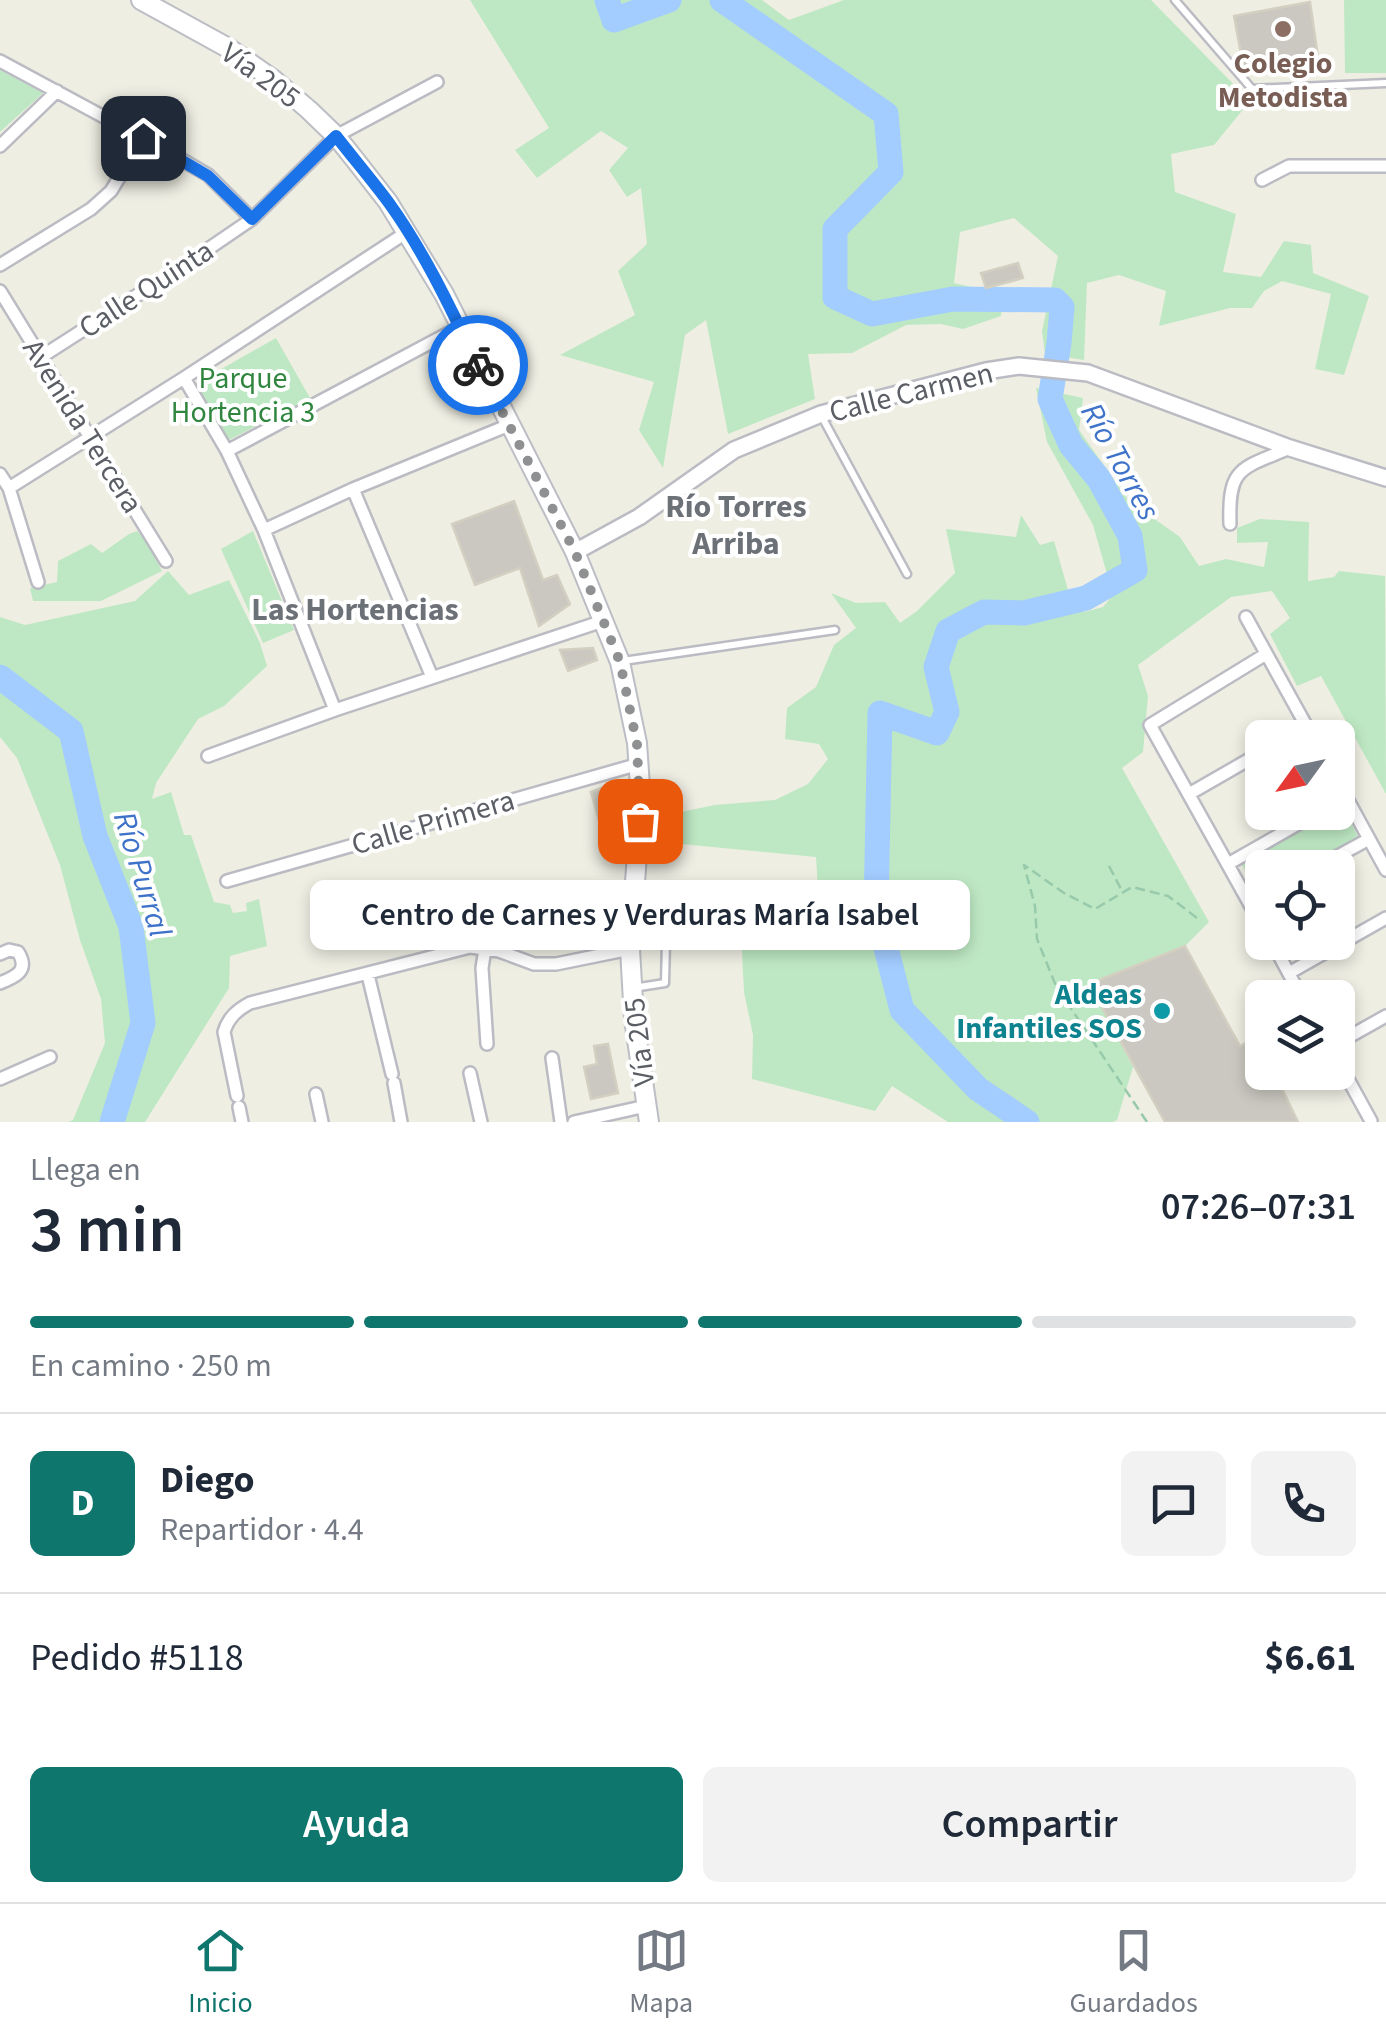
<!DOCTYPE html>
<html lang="es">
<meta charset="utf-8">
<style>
:root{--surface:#fff;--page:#f2f2f3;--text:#1f2937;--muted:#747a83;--line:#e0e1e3;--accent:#0f766e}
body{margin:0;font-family:"Source Sans 3",sans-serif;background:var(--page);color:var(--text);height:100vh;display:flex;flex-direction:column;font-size:38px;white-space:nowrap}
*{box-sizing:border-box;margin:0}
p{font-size:32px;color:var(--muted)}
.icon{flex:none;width:55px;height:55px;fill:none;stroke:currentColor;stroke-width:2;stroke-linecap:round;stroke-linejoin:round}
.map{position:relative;height:1122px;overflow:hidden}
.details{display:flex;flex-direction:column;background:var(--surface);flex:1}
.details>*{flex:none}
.needle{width:65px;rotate:237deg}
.tools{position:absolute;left:1245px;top:720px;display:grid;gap:20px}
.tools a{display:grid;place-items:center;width:110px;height:110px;border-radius:15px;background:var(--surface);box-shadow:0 5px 15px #0003;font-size:50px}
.pin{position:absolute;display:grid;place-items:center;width:85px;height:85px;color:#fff;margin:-42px;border-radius:20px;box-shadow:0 5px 15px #0006}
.courier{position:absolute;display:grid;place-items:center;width:100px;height:100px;margin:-50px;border:8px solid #1a73e8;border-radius:50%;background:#fff;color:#222;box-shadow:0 2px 12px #0007}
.bubble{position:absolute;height:70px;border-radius:15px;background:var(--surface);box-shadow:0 5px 15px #0003;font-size:32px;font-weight:600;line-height:70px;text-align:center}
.head em{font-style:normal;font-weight:600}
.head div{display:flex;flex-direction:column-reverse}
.head{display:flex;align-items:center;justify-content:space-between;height:170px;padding:0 30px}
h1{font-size:65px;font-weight:600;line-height:75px}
.bar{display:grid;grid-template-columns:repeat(4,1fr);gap:15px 10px;align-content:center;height:120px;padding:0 30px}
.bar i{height:12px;border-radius:8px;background:var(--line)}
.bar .on{background:var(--accent)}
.bar p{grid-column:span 4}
.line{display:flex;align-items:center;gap:25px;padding:0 30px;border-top:2px solid var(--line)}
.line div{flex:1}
.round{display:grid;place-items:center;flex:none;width:105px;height:105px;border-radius:15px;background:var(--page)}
.button{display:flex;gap:20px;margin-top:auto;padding:20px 30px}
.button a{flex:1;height:115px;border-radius:15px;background:var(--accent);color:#fff;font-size:40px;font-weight:600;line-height:115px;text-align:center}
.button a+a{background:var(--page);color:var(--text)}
.tabs{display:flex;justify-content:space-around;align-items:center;height:140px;border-top:2px solid var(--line);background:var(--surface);font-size:28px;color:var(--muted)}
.tabs a{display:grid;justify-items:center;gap:5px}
.tabs .on{color:var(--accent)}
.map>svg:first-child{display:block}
</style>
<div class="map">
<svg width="1386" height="1122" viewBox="0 0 1386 1122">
<rect width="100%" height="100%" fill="#efeee3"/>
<path fill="#bee8c3" d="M470 0H762L789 20 844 0H1151L1250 101 1214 145 1171 154 1175 192 1236 214 1223 272 1261 277 1284 241 1311 245 1313 273 1369 296 1344 375 1315 369 1331 294 1282 281 1264 291 1252 308H1230L1159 326 1166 291 1119 275 1087 283 1084 360 1045 354 1042 331 1058 256 1014 218 960 232 954 283 1002 294 1001 316 963 329 941 324 906 325 852 353 808 354 815 399 728 434 706 320 685 335 663 468 639 430 654 382 560 355 635 315 618 271 647 244 641 188 627 197 609 170 628 148 601 131 537 178 515 150 549 128Z
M1344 0H1386V73H1345Z
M0 70 43 93 0 132Z
M276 338 310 398 227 441 195 384Z
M1036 388 1083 398 1079 430 1129 501 1180 537 1199 566 1226 559 1264 567 1268 542 1237 543V528L1260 519 1309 522 1308 581 1334 577 1339 571 1385 576 1386 794 1321 676 1297 686 1270 634 1290 618 1272 591 1231 597 1138 665 1148 696 1143 752 1122 768 1209 922 1185 946 1090 984 1133 1067 1117 1120 1113 1122H948L892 1086 875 1111 752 1079 753 1035 744 992 741 931 828 936 835 934 833 913 819 905 816 857 651 841V818L715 805 775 800 808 784 828 759 819 744 785 739 787 708 816 687 834 645 856 628 831 593 856 603 885 602 900 623 917 611 955 573 946 529 1016 537 1021 515 1040 545 1054 541 1068 590 1084 612 1103 607 1113 595 1093 525 1047 442Z
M137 531 145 539 162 571 101 601H33L30 588 57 582 58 561 91 544 102 553 129 534Z
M253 531 294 630 263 643 221 549Z
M168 571 189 595 229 580 260 643 267 666 224 706 198 719 156 783 152 799 171 792 184 835H191L214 902 230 905 233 913 247 911 246 903 259 899 267 946 230 956 229 988 145 1122H68L73 1120 105 1043 101 999 80 940 60 865 17 758 0 737V617L25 625 135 601Z
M1343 808 1359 838 1305 867 1262 868V890L1257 893 1241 863Z"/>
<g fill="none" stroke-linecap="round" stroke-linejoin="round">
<path stroke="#a3ccff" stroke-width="25" d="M607 0 614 20 669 0
M722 0 886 114 891 172 835 229V297L872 314 953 299 1055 300 1062 307 1059 343 1050 399 1071 445 1099 479 1130 536 1135 570 1086 598 1024 613 984 612 948 631 936 667 947 712 937 733 880 713 876 909 902 1010 978 1089 1027 1122
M0 677 71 731 95 836 131 927 143 1023 112 1122"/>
</g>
<path fill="#cac8c0" stroke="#d4d0c1" stroke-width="2.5" d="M1310 2 1318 57 1244 70 1234 16Z
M1018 263 1023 278 986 288 981 273Z
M514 501 543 580 557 575 570 604 539 626 520 568 475 585 452 524Z
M593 648 597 660 568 671 560 650Z
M607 786H614L617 790 615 820 600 824 591 792Z
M669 915 732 920 731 941 670 936 668 935Z
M1185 946 1240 1046 1257 1037 1262 1048V1072H1274L1298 1122H1165L1089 984Z
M608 1044 618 1093 591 1099 584 1067 597 1064 594 1046Z"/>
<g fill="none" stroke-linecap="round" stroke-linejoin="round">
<defs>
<path id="service" d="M1175 0 1252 89 1386 83
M822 417 907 574
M623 661 835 630
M633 938 666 941 665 983 633 988"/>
<path id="minor" d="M0 61 167 151 208 175 252 219
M0 146 57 91
M1262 180 1289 166H1386
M0 265 91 209 111 191 143 138
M0 291 166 561
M41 357 189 262 252 219 336 136 437 82
M184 378 227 451 264 530 335 710
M227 451 460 327
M0 474 9 488 38 582
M9 488 184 378 407 232
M353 489 432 677
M1230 524C1228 466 1241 469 1290 448
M264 530 353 489 509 425
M1246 617 1313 738
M1287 738 1306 726
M208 756 335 710 603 621
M1338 782 1386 870
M1189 794 1262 752
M1228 864 1319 812
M1316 868 1369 839
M227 881 639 764
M1262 926 1150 725 1266 654
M1272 942 1302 998
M485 949 482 968 487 1044
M0 954 9 950 18 952C30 971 15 977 0 983
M1289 973 1386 918
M368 975 392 1074
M1338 1043 1386 1016
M552 1058 561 1122
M1338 1061 1371 1121
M470 1073 481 1122
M0 1079 50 1057
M394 1083 401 1122
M316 1094 322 1122
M237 1096 224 1032C228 1018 237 1010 250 1003L470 947 499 951 534 964H556L630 949
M239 1107 242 1122
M574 1122 646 1106"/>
<path id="tertiary" d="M575 552 639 517 734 450 821 414 986 371 1019 366 1088 373 1290 448 1386 478"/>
<path id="secondary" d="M141 0 230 49 274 80 309 110 336 136 356 161 388 202 444 294 575 552 620 662 637 743 641 801 630 949 634 1019 649 1122"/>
</defs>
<use href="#service" stroke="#bbbcc3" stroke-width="11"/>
<use href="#minor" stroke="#bbbcc3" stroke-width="16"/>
<use href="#tertiary" stroke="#bbbcc3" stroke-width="20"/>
<use href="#secondary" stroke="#bcbec5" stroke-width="22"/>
<path stroke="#97c9ab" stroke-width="2.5" stroke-dasharray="10 5" stroke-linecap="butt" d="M1109 866 1122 891
M1147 1122 1056 986 1037 939 1035 906 1024 865 1064 893 1095 909 1132 887 1168 896 1201 921"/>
<use href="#service" stroke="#fff" stroke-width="6"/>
<use href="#minor" stroke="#fff" stroke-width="11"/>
<use href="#tertiary" stroke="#fff" stroke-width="15"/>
<use href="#secondary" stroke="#fff" stroke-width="18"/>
</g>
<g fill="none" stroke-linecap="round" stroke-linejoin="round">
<path stroke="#8f9091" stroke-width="10" stroke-dasharray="0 18" d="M478 365 575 552 620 662 637 744 640 821"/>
<path stroke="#1a73e8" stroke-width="12" d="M143 138 208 176 252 219 336 136C353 158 372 180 389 203 425 253 451 309 478 365"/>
</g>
<circle fill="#8d6e63" stroke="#fff" stroke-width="4" cx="1283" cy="29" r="10"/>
<circle fill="#0f9aa8" stroke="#fff" stroke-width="4" cx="1162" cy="1011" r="10"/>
<g text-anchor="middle" stroke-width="8" stroke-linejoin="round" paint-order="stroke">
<g font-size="30" font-weight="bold" fill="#785e54" stroke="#fff">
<text x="1283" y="73">Colegio<tspan x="1283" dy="34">Metodista</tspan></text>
</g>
<g font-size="30" fill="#5b5e65" stroke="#fff">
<text transform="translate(261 75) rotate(36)" y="10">Vía 205</text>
<text transform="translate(146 289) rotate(-33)" y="10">Calle Quinta</text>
<text transform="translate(911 392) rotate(-14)" y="10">Calle Carmen</text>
<text transform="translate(83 426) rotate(58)" y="10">Avenida Tercera</text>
<text transform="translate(433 822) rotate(-16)" y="10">Calle Primera</text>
<text transform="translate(639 1042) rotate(-97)" y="10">Vía 205</text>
</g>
<g font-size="30" fill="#30863f" stroke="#fff">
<text x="243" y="388">Parque<tspan x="243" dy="34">Hortencia 3</tspan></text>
</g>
<g font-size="30" font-weight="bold" fill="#0d838f" stroke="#fff" text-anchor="end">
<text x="1142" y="1004">Aldeas<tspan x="1142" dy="34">Infantiles SOS</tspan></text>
</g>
<g font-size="32" font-style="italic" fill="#3f72c9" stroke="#fff">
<text transform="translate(1121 461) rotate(61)" y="11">Río Torres</text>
<text transform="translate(143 874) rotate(73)" y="11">Río Purral</text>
</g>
<g font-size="32" font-weight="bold" fill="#6c7077" stroke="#fff">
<text x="736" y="517">Río Torres<tspan x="736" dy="37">Arriba</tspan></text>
<text x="355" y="620">Las Hortencias</text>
</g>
</g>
</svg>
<div class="tools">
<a><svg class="needle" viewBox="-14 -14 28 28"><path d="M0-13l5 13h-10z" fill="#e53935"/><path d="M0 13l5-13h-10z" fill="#747a83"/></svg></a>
<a><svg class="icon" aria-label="locate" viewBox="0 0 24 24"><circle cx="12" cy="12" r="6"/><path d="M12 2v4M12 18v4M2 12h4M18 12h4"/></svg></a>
<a><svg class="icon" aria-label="layers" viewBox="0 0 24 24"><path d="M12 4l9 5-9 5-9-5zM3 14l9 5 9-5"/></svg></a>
</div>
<div class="pin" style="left:640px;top:821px;background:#ea580c"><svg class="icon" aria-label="bag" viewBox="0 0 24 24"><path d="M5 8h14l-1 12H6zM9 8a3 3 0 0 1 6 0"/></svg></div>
<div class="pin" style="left:143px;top:138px;background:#1f2937"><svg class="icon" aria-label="home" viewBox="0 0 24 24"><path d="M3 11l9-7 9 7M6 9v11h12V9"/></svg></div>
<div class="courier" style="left:478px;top:365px"><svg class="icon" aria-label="bike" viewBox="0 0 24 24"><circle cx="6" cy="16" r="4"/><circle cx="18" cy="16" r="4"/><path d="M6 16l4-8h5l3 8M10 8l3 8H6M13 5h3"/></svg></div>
<div class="bubble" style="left:310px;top:880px;width:660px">Centro de Carnes y Verduras María Isabel</div>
</div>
<section class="details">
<div class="head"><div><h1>3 min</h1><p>Llega en</p></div><em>07:26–07:31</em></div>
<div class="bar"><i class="on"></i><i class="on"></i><i class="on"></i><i></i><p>En camino · 250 m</p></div>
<div class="line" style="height:180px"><b class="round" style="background:var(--accent);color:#fff">D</b><div><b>Diego</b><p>Repartidor · 4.4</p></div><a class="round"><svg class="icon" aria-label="chat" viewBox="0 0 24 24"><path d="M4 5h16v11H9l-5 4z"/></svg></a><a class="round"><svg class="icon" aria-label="phone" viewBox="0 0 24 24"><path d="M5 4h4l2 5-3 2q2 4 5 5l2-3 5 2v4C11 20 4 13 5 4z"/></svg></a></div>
<div class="line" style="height:130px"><div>Pedido #5118</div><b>$6.61</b></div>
<div class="button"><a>Ayuda</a><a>Compartir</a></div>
</section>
<nav class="tabs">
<a class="on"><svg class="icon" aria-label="home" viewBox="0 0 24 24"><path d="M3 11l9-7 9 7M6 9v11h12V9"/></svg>Inicio</a>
<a><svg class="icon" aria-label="map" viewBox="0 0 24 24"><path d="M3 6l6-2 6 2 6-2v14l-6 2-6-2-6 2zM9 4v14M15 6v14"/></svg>Mapa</a>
<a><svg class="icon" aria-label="saved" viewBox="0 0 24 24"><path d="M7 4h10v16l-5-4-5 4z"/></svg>Guardados</a>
</nav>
